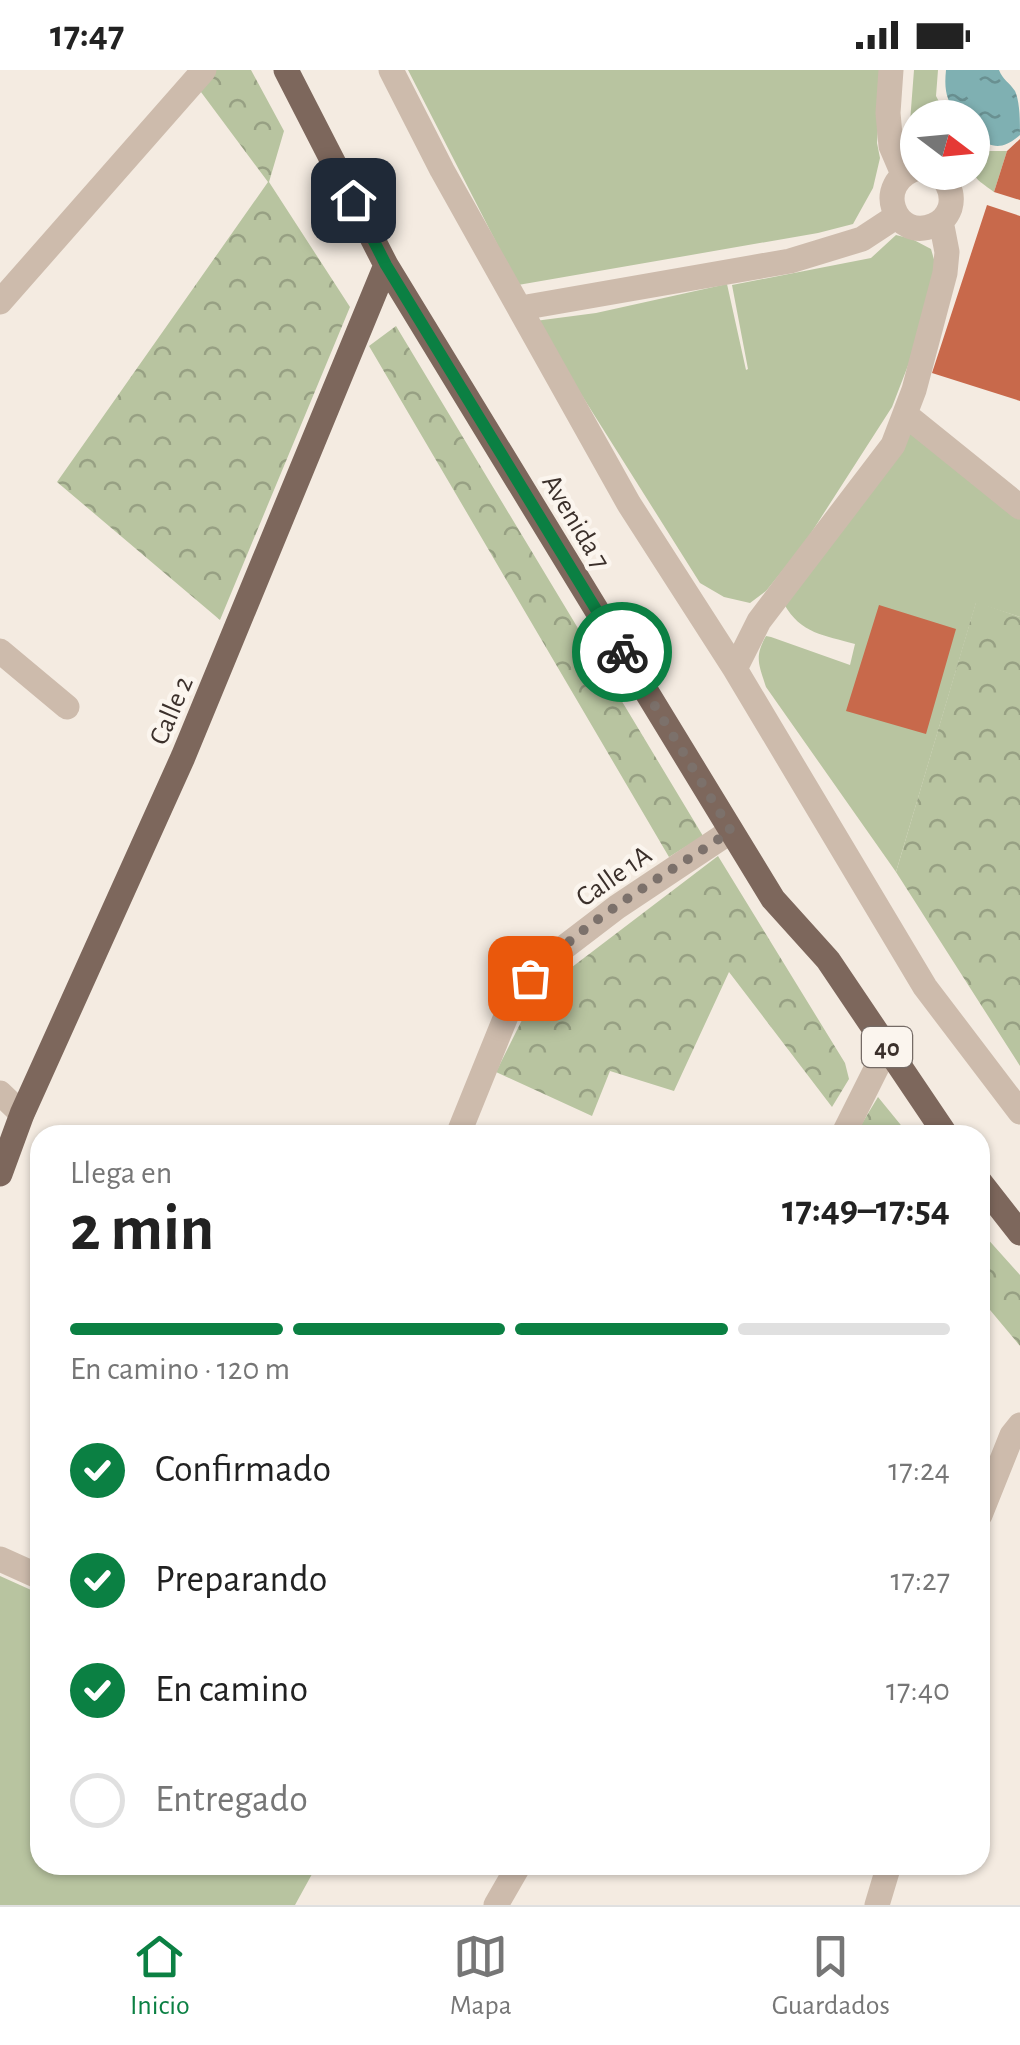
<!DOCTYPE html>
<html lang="es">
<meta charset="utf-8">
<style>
:root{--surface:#fff;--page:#f6f6f6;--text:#222;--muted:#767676;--line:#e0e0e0;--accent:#0b8043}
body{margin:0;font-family:"Alegreya Sans",sans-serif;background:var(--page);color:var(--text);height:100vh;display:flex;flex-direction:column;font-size:38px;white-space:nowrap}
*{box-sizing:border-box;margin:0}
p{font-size:32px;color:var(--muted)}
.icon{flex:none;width:55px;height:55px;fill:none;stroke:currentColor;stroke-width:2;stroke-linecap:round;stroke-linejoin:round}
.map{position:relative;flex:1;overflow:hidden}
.drawer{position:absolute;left:30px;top:1055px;width:960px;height:750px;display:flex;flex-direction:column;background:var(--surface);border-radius:30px;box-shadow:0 2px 8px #0004}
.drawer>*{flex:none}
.needle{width:65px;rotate:106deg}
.buttons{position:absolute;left:900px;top:30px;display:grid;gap:20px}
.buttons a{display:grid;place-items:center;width:90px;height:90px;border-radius:50%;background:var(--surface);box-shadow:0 2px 8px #0004;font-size:50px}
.pin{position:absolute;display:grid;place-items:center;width:85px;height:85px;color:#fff;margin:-42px;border-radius:20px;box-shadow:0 5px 15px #0006}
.courier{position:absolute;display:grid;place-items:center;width:100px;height:100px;margin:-50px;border:8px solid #0b8043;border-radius:50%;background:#fff;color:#222;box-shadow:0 2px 12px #0007}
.headline em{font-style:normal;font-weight:700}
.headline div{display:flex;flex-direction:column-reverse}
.headline{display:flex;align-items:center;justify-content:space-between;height:170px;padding:0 40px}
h1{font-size:65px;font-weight:700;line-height:75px}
.bar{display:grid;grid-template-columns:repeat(4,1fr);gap:15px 10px;align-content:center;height:120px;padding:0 40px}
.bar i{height:12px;border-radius:8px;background:var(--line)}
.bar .current{background:var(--accent)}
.bar p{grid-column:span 4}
ol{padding:0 40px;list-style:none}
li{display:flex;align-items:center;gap:30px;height:110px}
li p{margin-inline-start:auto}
li .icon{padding:10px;border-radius:50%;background:var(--accent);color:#fff;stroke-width:4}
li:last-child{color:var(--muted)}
li i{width:55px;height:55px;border:5px solid var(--line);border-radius:50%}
.status{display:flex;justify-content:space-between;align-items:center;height:70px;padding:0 50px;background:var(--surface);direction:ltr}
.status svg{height:28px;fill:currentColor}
.menu{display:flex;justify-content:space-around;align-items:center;height:140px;border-top:2px solid var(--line);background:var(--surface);font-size:28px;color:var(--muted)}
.menu a{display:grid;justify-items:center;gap:5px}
.menu .current{color:var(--accent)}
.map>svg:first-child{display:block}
</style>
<div class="status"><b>17:47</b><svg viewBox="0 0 49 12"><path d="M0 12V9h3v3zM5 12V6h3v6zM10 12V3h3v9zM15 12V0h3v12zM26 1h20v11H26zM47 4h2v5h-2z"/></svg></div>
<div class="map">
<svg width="1020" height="1835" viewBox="0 0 1020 1835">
<defs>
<pattern id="forest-crowns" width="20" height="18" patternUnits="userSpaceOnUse" patternTransform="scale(2.5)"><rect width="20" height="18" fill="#b8c4a0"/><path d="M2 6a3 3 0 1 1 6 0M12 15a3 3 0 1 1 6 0" fill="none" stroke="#97a083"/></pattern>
<pattern id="water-ripples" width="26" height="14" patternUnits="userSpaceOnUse" patternTransform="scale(2.5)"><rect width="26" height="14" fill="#7fb0b2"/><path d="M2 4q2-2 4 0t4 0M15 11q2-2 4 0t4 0" fill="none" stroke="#699091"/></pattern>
</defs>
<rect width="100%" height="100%" fill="#f4ebe1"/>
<path fill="#b8c4a0" d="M408 0H882L877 73 880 88 873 118 853 154 818 163 518 215Z
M914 0H938L936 26 947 47 918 48 917 68 913 66 910 52Z
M973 76 978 81H1007L994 122C969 104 972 107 973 76Z
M896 165 912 169 931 179 935 193 926 249 892 337 804 474 766 521 750 533 724 527 700 513 535 251 596 243 727 214 746 300 748 299 732 215 871 188Z
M910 359 1020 449V547L976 533 896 802 766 617C759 595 754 587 766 566L771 567 850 595 855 574C824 565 801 564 784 534Z
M0 1506 40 1524V1795H317L295 1835H0Z"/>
<path fill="url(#forest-crowns)" d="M216 0H251L284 61 269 112 350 237 220 550 57 412 268 112 198 18Z
M396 256 703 766 669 787 369 276Z
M976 532 1020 547V996L896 802Z
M718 786 845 993 849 1009 832 1037 729 902 674 1021 610 1001 592 1046 496 1002 534 926Z
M878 1027 909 1065H855Z
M985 1166 1020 1205V1276L980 1228V1173Z"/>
<path fill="url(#water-ripples)" d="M946 0H999C1003 10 1009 12 1015 21 1020 32 1020 51 1020 65 1001 81 994 77 973 68L972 48 959 47C946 31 944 20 946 0Z"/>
<path fill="#c8694b" d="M1020 69V130L994 122 1007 81Z
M987 135 1020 146V331L932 303Z
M879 535 956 559 926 664 846 641Z"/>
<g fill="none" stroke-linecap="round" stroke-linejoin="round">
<path stroke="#cdbbac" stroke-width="25" d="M391 0 442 100 629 434 735 599 925 917 1020 1042
M891 0 888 43 891 76 903 104
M918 98C871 112 895 173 934 155 942 152 947 146 950 138 954 124 948 112 938 102
M0 232 204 0
M521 238 790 191 862 169 897 146
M906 345 1020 437
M0 581 67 637
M735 599 759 551 893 375 914 320 945 203 947 182 941 151
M0 1023 22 1044
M458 1065 515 924 545 892 617 837 731 761
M843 1065 887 977
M980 1445 1012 1365 1020 1355
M0 1489 40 1507
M496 1835 519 1795
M877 1835 889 1795"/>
<path stroke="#7d675c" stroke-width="25" d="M286 0 386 195 773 829 828 890 946 1065
M0 1104 22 1044 183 687 386 195
M980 1112 1020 1163"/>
</g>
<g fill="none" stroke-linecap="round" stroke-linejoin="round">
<path stroke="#7c716b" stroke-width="10" stroke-dasharray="0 18" d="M530 908C586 849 664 806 731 761L622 582"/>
<path stroke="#0b8043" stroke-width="12" d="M353 130 386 195 622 582"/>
</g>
<g text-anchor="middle" stroke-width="9" stroke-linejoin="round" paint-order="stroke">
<rect fill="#fbf5ee" stroke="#756b66" stroke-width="2.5" x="862" y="957" width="50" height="40" rx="8"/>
<g font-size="25" font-weight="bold" fill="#3b302b">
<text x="887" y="986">40</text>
</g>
<g font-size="28" fill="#3b302b" stroke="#fbf5ee">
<text transform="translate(577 451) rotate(59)" y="10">Avenida 7</text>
<text transform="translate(170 640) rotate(-67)" y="10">Calle 2</text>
<text transform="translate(613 805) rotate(-35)" y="10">Calle 1A</text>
</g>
</g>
</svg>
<div class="buttons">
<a><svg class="needle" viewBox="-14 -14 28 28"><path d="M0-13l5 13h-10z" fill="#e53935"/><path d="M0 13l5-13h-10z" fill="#767676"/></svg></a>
</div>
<div class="pin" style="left:530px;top:908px;background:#ea580c"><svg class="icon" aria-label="bag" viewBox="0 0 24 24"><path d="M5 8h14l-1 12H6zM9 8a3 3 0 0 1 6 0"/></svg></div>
<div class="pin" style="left:353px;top:130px;background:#1f2937"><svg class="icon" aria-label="home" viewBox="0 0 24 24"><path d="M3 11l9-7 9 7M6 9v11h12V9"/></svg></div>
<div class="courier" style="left:622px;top:582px"><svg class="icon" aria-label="bike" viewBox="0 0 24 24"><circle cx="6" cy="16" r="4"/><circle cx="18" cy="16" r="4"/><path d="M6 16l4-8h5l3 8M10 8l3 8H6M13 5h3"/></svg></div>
<section class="drawer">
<div class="headline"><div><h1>2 min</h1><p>Llega en</p></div><em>17:49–17:54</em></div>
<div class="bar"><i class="current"></i><i class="current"></i><i class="current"></i><i></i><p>En camino · 120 m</p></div>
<ol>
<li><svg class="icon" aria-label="check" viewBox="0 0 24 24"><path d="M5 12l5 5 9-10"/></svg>Confirmado<p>17:24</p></li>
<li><svg class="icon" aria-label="check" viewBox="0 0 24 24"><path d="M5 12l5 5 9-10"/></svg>Preparando<p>17:27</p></li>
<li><svg class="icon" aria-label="check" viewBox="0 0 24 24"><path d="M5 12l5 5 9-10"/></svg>En camino<p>17:40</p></li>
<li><i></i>Entregado</li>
</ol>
</section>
</div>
<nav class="menu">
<a class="current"><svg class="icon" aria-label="home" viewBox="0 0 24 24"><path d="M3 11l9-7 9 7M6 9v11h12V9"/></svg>Inicio</a>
<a><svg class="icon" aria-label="map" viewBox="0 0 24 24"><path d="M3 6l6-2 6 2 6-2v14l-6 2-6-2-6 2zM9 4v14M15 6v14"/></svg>Mapa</a>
<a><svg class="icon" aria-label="saved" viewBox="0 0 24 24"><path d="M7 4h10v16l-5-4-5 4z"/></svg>Guardados</a>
</nav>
